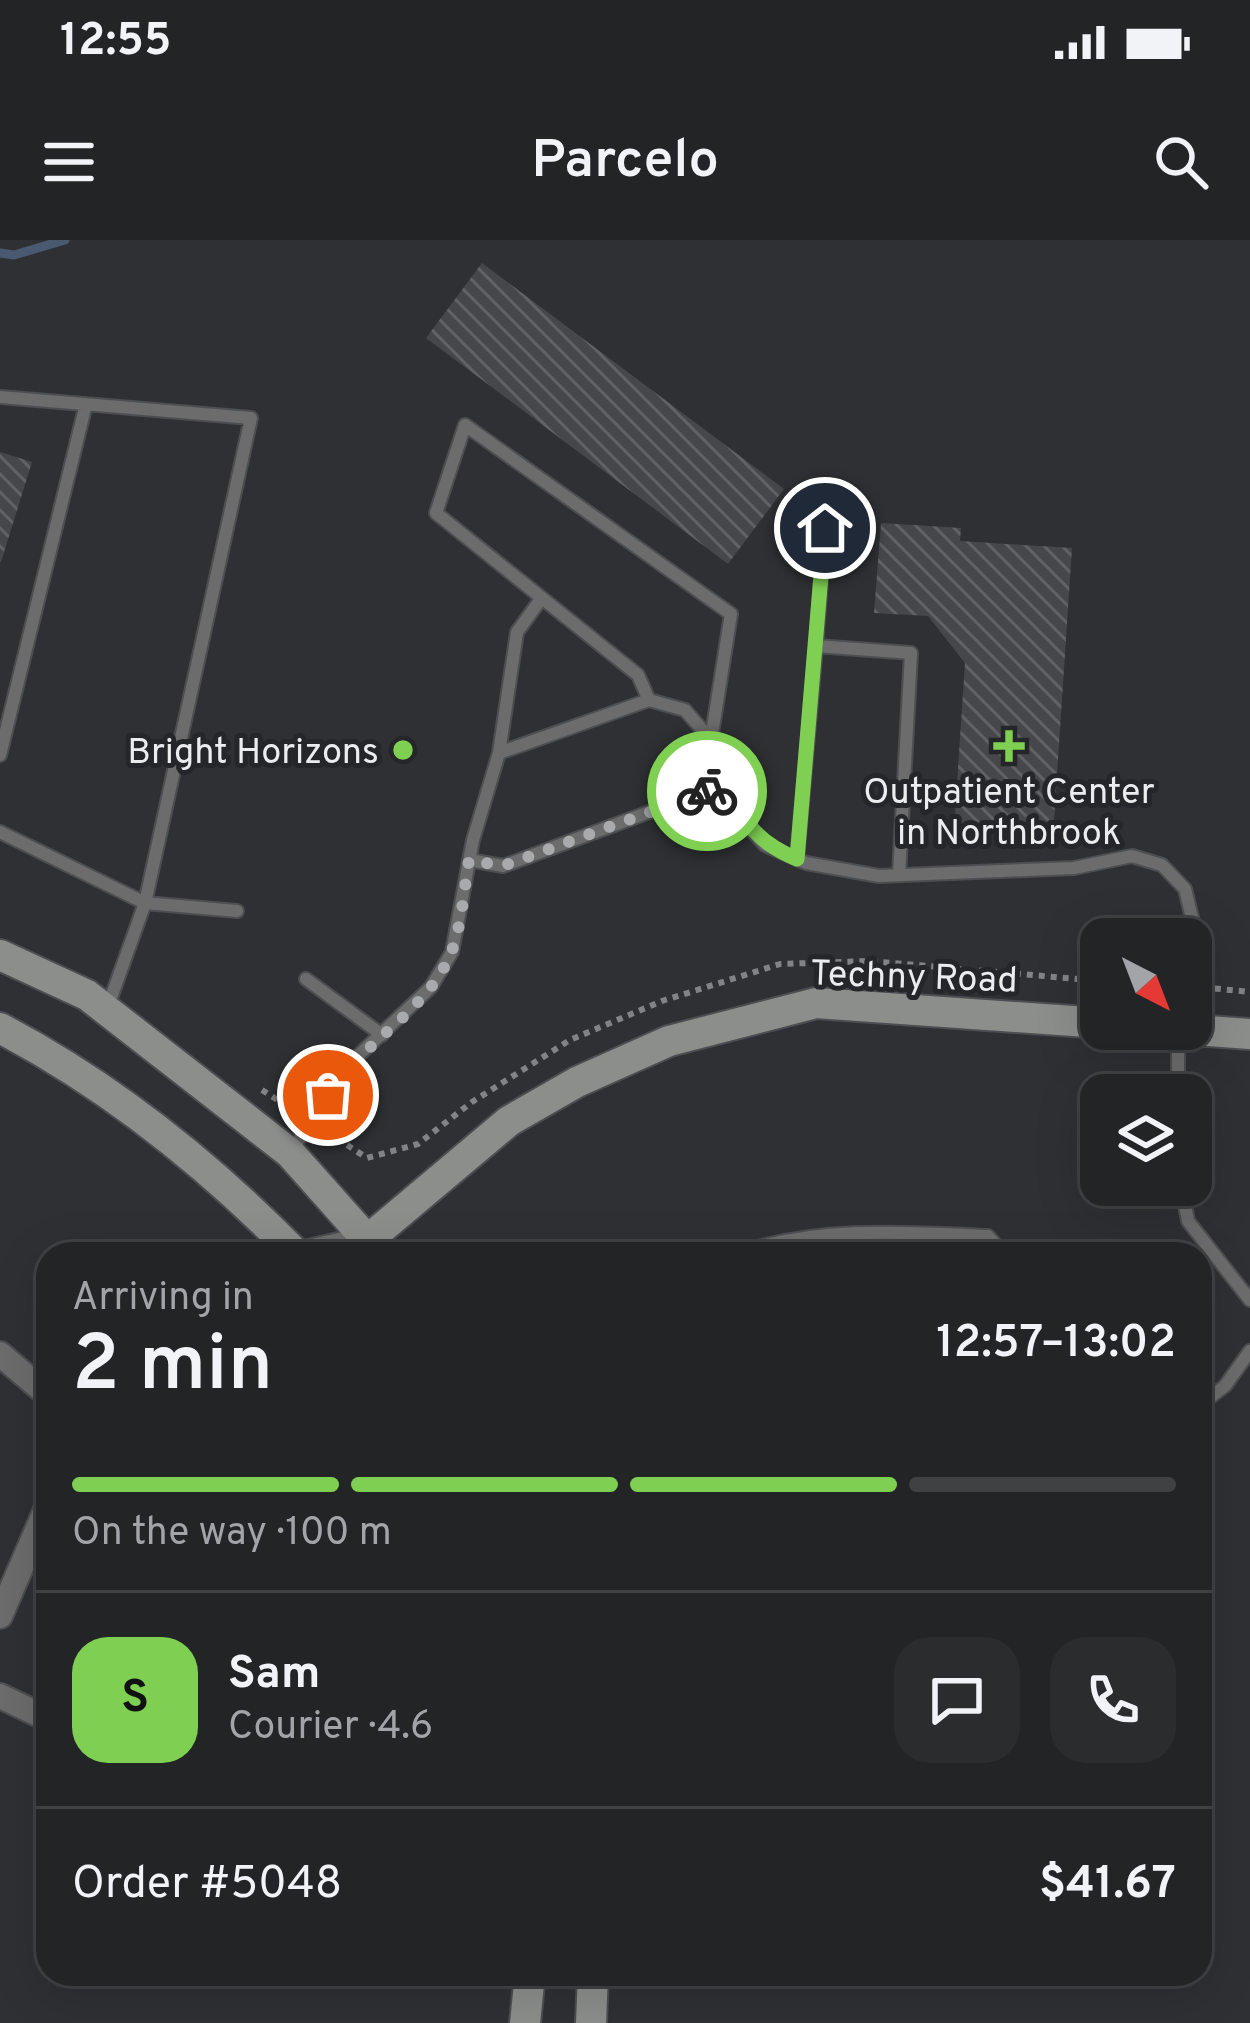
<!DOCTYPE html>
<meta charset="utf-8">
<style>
:root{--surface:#222426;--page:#2a2c2e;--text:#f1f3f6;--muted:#a2a4a7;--line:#3f4143;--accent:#7fd052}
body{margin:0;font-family:Overpass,sans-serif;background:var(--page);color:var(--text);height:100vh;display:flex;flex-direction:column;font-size:45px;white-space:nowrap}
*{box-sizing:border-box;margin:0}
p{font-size:39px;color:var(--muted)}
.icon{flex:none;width:66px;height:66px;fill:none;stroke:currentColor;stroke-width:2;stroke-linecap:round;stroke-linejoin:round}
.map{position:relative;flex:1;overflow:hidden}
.drawer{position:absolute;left:36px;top:1002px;width:1176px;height:744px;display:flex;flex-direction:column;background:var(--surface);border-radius:36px;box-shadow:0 12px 48px #0002,0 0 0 3px var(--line)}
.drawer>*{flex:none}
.needle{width:78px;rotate:138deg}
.controls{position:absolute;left:1080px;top:678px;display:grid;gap:24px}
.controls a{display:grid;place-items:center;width:132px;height:132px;border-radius:24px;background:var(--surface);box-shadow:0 12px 48px #0002,0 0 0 3px var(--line);font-size:60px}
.pin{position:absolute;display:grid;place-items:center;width:102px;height:102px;color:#fff;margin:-51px;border:6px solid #fff;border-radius:50%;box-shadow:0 3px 12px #0007}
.courier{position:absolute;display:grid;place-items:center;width:120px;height:120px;margin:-60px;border:9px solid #7fd052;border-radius:50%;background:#fff;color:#222;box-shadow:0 3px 15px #0007}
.overview em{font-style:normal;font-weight:600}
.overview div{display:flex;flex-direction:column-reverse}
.overview{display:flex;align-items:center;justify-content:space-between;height:204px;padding:0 36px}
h1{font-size:78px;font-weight:600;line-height:90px}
.bar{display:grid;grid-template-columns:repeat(4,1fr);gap:18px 12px;align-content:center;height:144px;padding:0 36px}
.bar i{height:15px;border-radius:9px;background:var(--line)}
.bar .active{background:var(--accent)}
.bar p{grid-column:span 4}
.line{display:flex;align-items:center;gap:30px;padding:0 36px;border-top:3px solid var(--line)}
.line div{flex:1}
.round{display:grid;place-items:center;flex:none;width:126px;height:126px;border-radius:36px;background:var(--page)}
.status{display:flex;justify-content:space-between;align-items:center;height:84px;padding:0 60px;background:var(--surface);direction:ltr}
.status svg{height:33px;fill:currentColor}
header{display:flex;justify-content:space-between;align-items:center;height:156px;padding:0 36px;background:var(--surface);font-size:54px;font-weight:600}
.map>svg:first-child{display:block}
</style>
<div class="status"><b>12:55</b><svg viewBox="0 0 49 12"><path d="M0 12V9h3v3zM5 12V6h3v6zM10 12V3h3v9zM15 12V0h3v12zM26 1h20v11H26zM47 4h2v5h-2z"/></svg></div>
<header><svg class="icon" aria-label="menu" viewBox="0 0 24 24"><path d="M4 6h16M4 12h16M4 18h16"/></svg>Parcelo<svg class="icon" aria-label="search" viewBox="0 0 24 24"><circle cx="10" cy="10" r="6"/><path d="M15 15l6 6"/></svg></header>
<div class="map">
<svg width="1250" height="1783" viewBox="0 0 1250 1783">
<defs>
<pattern id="building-back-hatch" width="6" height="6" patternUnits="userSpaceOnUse" patternTransform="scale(3)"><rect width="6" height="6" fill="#45474a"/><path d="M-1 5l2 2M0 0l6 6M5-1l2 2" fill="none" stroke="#606264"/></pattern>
</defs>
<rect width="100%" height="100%" fill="#2e3033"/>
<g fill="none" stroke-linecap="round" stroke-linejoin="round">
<path stroke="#495970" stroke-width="9" d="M0 13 14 15 65 0"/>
</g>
<path fill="url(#building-back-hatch)" d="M482 23 784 249 728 324 426 98Z
M0 212 32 222 1 322H0Z
M881 283 961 288 960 301 1072 308 1053 595 954 589 965 423 928 376 874 373Z"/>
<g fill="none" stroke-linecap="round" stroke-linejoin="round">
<defs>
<path id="lane" d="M0 157 251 178 145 663 107 769
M825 288 816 406 911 413 899 635
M649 460 638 435 436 273 465 185 731 374 711 500
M499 513 649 460 685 470 711 500 742 580 765 605 806 623 879 636 1074 628 1132 616 1162 625 1185 649 1193 682 1191 699
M0 515 86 164
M0 592 145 663 237 671
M797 619 816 406
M469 620 503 626 728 543
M306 739 382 795
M1178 855V790
M291 912 344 829 431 747 452 712 473 600 499 513 517 392 541 359
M1181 945 1188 981 1250 1060
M735 1014C815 986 904 992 988 996L1004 1014
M1200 1165 1225 1146 1250 1111"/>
<path id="street" d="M300 1014 370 998
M0 1114 48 1155
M0 1376 48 1265
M0 1456 48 1479"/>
<path id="secondary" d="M0 715 87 755 290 913 378 1012
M0 788C112 847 208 924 296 1014
M1181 789 1250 794
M370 998 509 881 577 842 669 801 816 763 1101 783
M525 1783 530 1734
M591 1783 593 1734"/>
</defs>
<use href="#lane" stroke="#4c4e51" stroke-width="16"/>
<use href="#street" stroke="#4c4e51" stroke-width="28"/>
<use href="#secondary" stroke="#4c4e51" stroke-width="34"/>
<path stroke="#828386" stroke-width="6" stroke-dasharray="6 6" stroke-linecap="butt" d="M1191 746 1250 752
M262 850 296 872
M327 892 367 918 418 904 472 862 570 800 662 761 780 724 870 721 1101 741"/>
<use href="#lane" stroke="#6b6c6b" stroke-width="12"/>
<use href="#street" stroke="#6b6c6b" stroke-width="24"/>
<use href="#secondary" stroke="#8c8e8c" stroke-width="30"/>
</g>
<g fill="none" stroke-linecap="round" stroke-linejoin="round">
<path stroke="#a9aaad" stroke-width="12" stroke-dasharray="0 21.6" d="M328 855C361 803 427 772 451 713 462 685 464 649 469 620L503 626 707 551"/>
<path stroke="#7fd052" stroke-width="15" d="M707 551 728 543C743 583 757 602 797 619L825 288"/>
</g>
<g fill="#7fd052" stroke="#242629" stroke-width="4.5">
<path d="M1003 488h12v12h12v12h-12v12h-12v-12h-12v-12h12z"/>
<circle cx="403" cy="510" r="12"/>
</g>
<g text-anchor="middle" stroke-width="10" stroke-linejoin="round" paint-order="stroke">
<g font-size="36" fill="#ebecee" stroke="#242629" text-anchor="end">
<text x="379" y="523">Bright Horizons</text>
<text x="1009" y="563" text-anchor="middle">Outpatient Center<tspan x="1009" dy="41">in Northbrook</tspan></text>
</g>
<g font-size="36" fill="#ebecee" stroke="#242629">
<text transform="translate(914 735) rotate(2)" y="13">Techny Road</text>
</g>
</g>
</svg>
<div class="controls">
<a><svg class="needle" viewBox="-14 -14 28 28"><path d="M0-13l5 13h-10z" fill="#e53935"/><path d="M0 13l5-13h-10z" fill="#a2a4a7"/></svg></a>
<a><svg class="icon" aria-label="layers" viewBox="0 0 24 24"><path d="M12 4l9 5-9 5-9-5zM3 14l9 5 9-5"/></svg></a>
</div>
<div class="pin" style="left:328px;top:855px;background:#ea580c"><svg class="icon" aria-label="bag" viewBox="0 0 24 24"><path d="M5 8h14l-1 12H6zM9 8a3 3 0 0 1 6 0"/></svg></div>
<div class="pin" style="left:825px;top:288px;background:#1f2937"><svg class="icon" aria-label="home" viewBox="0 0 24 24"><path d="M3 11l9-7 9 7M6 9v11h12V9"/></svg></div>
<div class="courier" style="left:707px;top:551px"><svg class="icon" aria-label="bike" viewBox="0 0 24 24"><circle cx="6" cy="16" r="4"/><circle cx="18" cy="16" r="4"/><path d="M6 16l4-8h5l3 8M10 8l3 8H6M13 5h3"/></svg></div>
<section class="drawer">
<div class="overview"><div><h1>2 min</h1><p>Arriving in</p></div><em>12:57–13:02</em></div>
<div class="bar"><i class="active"></i><i class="active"></i><i class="active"></i><i></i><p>On the way · 100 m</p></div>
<div class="line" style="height:216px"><b class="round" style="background:var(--accent);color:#111">S</b><div><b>Sam</b><p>Courier · 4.6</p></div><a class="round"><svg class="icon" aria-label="chat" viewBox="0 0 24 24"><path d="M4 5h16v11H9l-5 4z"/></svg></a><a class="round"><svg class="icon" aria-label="phone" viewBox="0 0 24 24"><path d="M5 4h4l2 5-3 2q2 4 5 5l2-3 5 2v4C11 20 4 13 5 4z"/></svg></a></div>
<div class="line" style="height:156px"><div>Order #5048</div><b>$41.67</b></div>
</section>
</div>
